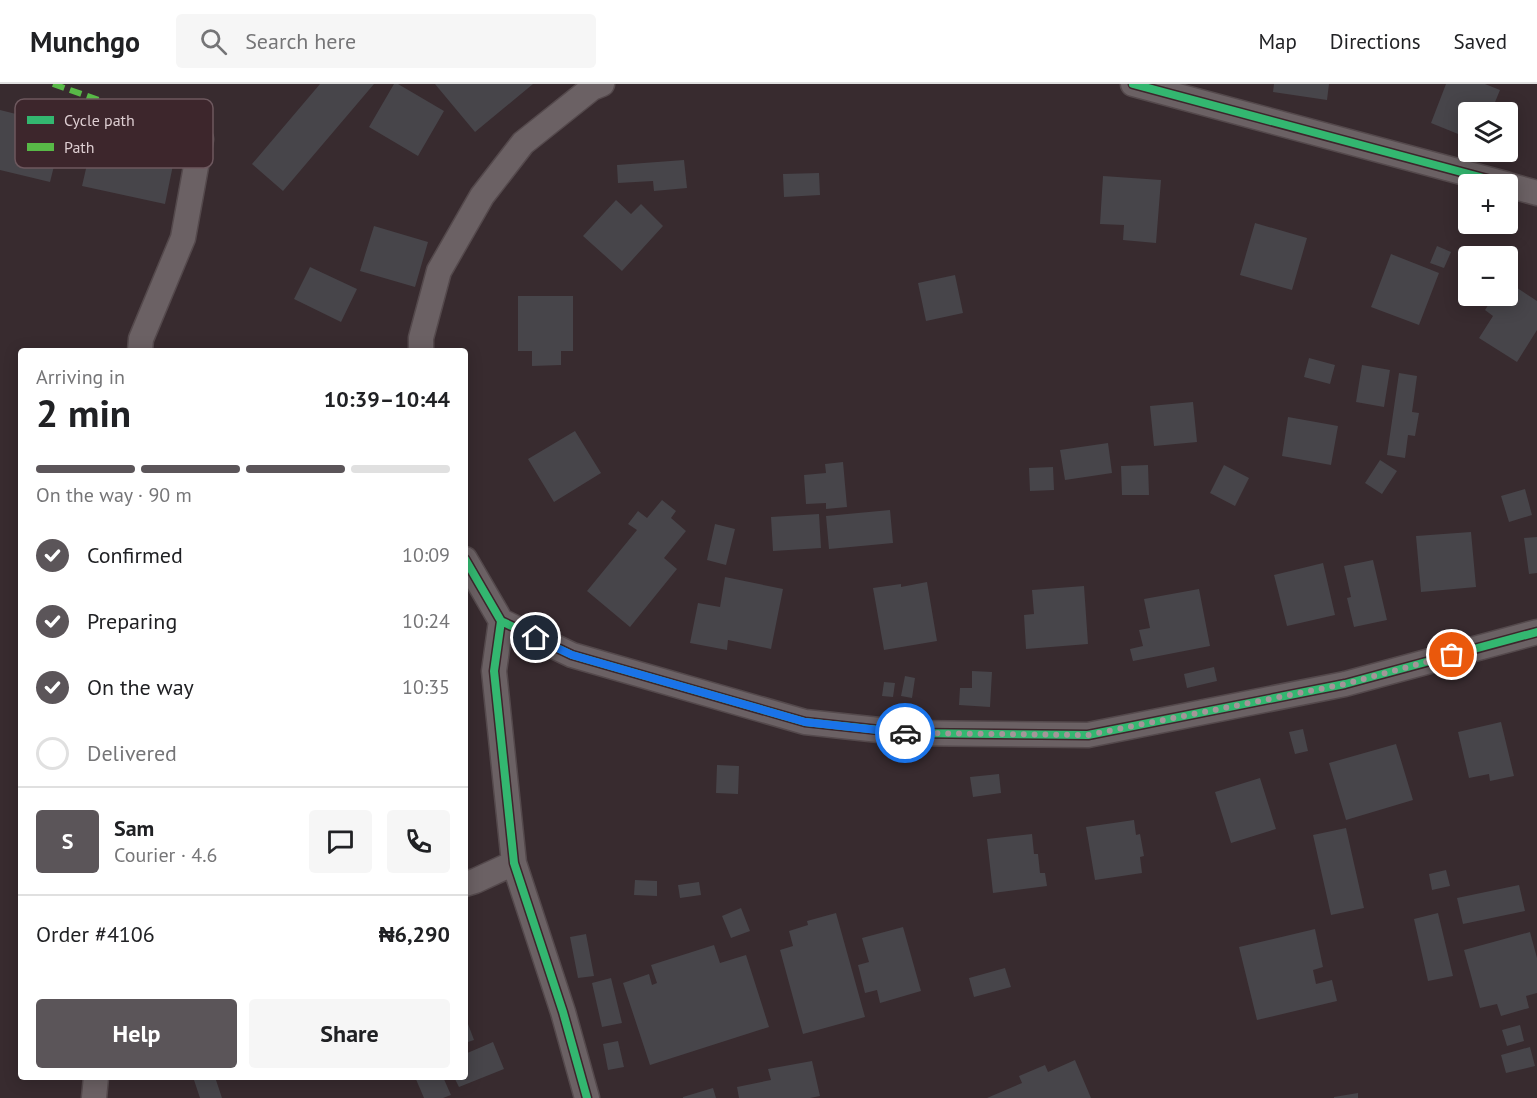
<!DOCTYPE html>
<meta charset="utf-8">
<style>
:root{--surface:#fff;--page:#f6f6f6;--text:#202124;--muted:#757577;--line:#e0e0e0;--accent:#5b5559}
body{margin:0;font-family:"PT Sans",sans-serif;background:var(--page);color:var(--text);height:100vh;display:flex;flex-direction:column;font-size:22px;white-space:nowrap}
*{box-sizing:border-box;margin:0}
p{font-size:20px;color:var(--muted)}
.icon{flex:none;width:33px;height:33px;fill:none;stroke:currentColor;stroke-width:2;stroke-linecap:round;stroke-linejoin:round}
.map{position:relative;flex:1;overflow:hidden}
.details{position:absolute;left:18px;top:264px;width:450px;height:732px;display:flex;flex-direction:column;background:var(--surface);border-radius:6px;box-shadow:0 3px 15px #0003}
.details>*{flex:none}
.tools{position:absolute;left:1458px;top:18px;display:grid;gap:12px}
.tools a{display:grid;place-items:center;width:60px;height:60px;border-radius:6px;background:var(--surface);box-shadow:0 3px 15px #0003;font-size:30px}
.pin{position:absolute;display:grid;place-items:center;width:51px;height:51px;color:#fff;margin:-26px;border:3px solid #fff;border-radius:50%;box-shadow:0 2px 6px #0007}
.courier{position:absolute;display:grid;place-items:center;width:60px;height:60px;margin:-30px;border:4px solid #1a73e8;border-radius:50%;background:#fff;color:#222;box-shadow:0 2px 8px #0007}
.overview em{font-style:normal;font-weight:700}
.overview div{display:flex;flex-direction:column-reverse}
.overview{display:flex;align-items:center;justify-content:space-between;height:102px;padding:0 18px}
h1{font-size:39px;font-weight:700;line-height:45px}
.bar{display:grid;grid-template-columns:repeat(4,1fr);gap:9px 6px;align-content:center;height:72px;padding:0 18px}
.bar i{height:8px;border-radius:4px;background:var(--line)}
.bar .on{background:var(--accent)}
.bar p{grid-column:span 4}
.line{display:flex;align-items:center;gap:15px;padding:0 18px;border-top:2px solid var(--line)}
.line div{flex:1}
.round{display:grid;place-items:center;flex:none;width:63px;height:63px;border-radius:6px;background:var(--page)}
ol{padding:0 18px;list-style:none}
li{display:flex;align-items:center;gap:18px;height:66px}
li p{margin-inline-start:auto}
li .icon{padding:6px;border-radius:50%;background:var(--accent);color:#fff;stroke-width:4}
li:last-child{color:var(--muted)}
li i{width:33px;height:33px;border:3px solid var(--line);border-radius:50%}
.action{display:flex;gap:12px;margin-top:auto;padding:12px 18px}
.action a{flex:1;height:69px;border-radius:6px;background:var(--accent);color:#fff;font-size:24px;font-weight:700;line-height:69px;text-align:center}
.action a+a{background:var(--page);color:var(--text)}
header{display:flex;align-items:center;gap:36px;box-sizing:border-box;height:84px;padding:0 30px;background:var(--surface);border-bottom:2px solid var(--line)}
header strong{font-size:28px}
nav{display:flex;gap:33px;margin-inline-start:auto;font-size:21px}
.search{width:420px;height:54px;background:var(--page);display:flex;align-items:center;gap:15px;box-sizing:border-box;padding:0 21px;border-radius:6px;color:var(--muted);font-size:22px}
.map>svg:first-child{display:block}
</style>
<header>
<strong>Munchgo</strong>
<div class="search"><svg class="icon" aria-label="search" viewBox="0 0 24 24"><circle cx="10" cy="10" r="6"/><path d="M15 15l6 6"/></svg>Search here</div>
<nav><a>Map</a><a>Directions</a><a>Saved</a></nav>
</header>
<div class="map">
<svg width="1537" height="1014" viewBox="0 0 1537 1014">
<rect width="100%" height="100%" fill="#382b2f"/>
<path fill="#47454a" d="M320 0H374L283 107 252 80Z
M394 0H398L444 27 418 72 369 43Z
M435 0H533L475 48Z
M1274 0H1329L1327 16 1273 8Z
M1446 0H1485L1500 6 1491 28H1468V54L1431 39Z
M0 26 64 42 50 98 0 86Z
M91 63 173 81 165 120 82 102Z
M684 76 687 104 654 107 653 97 618 99 617 81Z
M819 89 820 111 784 113 783 90Z
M1103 92 1161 96 1156 159 1123 156 1124 141 1100 140Z
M616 116 631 130 641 120 663 142 622 187 583 152Z
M1255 139 1307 154 1292 206 1240 191Z
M374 142 428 158 415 203 360 187Z
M1437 162 1451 168 1444 184 1430 179Z
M1391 170 1439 189 1419 241 1371 223Z
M310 183 357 205 341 238 294 215Z
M955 191 963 229 926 237 918 199Z
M1508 198 1537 217V246L1517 278 1479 254 1493 232 1485 226 1494 212H1508Z
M518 212H573V267H561V281L532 282V267H518Z
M1309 274 1335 281 1330 300 1304 293Z
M1362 281 1390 286 1384 323 1356 318Z
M1399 289 1417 292 1412 328 1419 329 1415 352 1408 351 1405 374 1387 371Z
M1193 318 1197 358 1154 362 1150 322Z
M1288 333 1338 342 1331 381 1282 372Z
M575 347 601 389 554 418 528 375Z
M1108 359 1112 389 1065 396 1060 366Z
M1380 376 1397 387 1382 410 1365 399Z
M843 378 847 423 826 425V419L806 420 804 391 826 389 825 380Z
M1148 381 1149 411H1122L1121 382Z
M1224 381 1249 394 1235 422 1210 409Z
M1053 383 1054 406 1030 407 1029 384Z
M1525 405 1532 431 1509 438 1501 412Z
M662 416 676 427 671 434 686 447 664 474 677 485 630 543 587 507 637 446 628 440 638 427 647 434Z
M890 426 893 459 829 465 826 432Z
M819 430 821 464 773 467 771 433Z
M715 440 735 445 726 481 707 476Z
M1471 448 1476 503 1421 508 1416 452Z
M1537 453V489L1529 490 1524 454Z
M1373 476 1387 536 1354 543 1347 514 1351 513 1344 482Z
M1323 479 1335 531 1287 542 1274 491Z
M725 493 783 505 771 565 728 556 727 566 690 559 698 519 720 523Z
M927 498 937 557 884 566 873 504 901 500V503Z
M1084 502 1088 560 1026 565 1024 531 1034 530 1032 506Z
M1199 505 1210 562 1133 577 1130 565 1143 562 1139 546 1150 544 1144 515Z
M1214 583 1217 597 1187 604 1184 590Z
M972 587 992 588 990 623 959 621 960 604H972Z
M905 592 915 594 912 614 901 612Z
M884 598 895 599 893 613 882 612Z
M1501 638 1514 692 1490 697 1489 690 1469 694 1458 648Z
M1303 645 1308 667 1295 670 1289 648Z
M1396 660 1413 716 1346 736 1329 679Z
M717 681 739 682 738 710 716 709Z
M999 690 1001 709 973 713 970 693Z
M1260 694 1276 745 1231 759 1215 708Z
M1134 736 1136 751 1140 750 1144 772 1140 773 1142 789 1095 796 1086 743Z
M1346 744 1364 824 1331 831 1313 751Z
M1032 750 1034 770H1038L1040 789H1045L1047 802 993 809 987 755Z
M1446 786 1450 802 1432 806 1429 790Z
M635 796 657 797V812L634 811Z
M699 798 701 811 680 814 678 801Z
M1519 801 1525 827 1463 840 1457 814Z
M741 824 750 847 731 854 722 832Z
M836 829 865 933 803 950 780 866 793 862 789 847 808 841 807 837Z
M1438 829 1453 892 1428 897 1414 835Z
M903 843 921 907 880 919 877 906 865 909 858 881 869 878 862 854Z
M1315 845 1323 883 1313 886 1316 900 1332 896 1337 917 1257 936 1239 863Z
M1530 848 1537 874V909L1526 912 1529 924 1501 932 1497 920 1480 924 1464 866Z
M586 850 594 892 578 894 570 853Z
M714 861 720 879 746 871 769 943 650 981 623 899 649 890 652 901 657 899 651 881Z
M1005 884 1011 903 974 913 969 894Z
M611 894 622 939 602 943 592 899Z
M465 932 474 956 465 959Z
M1520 941 1524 957 1507 962 1502 946Z
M618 957 624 983 608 986 603 960Z
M493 958 504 985 459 1003 454 993H465V970Z
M1530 963 1535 982 1506 989 1501 971Z
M1075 976 1091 1014H987L1022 999 1019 992 1045 981 1048 988Z
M812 977 820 1012 810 1014H739L737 1003 771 996 768 985Z
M193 993H215L222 1014H200Z
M415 993H443L451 1011 443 1014H424Z
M713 1004 716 1014H683V1013Z
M1358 1009V1014H1334V1013Z"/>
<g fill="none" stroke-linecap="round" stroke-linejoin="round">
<defs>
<path id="minor" d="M1133 0 1506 100
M1508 101 1537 109
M140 267 141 255 183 154 201 55
M421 267V254L439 187 482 112 523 59 592 4 602 0
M465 475 501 537 572 571 805 638 907 649 1088 651 1345 600 1537 548
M501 537 494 587 514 779 563 928 587 1014
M465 800 475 797 514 779
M94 1014 96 993"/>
</defs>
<use href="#minor" stroke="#54494c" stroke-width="27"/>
<use href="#minor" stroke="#6b6164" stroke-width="24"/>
<path stroke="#58b947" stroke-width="6" stroke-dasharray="12 6" stroke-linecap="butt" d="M53 0 144 32 201 55"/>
<defs>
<path id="cycleway" d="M1133 0 1506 100
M465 475 501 537 572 571 805 638 907 649 1088 651 1345 600 1537 548
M501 537 494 587 514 779 563 928 587 1014"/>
</defs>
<use href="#cycleway" stroke="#3d262c" stroke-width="11"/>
<use href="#cycleway" stroke="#33b770" stroke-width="8"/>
</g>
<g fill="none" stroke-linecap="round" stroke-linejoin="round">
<path stroke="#a49599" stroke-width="6" stroke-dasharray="0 10.8" d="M905 649 1088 651 1345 600 1452 571"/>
<path stroke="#1a73e8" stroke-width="8" d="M536 554 572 571 805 638 905 649"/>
</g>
<rect x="15" y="15" width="198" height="69" rx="9" fill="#3d262c" stroke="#6d585e" stroke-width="1.5"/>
<rect x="27" y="32" width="27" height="8" fill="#33b770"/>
<rect x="27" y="59" width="27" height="8" fill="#58b947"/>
<g font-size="16" fill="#deced2">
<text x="64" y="42">Cycle path</text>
<text x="64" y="69">Path</text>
</g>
</svg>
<div class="tools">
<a><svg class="icon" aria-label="layers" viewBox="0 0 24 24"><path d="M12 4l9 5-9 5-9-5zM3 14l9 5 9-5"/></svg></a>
<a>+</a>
<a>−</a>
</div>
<div class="pin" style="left:1452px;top:571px;background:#ea580c"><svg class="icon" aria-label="bag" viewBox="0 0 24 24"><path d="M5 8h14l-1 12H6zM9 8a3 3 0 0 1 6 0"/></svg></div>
<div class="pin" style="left:536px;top:554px;background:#1f2937"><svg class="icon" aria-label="home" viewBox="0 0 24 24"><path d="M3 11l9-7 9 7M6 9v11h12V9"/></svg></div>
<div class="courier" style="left:905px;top:649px"><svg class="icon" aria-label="car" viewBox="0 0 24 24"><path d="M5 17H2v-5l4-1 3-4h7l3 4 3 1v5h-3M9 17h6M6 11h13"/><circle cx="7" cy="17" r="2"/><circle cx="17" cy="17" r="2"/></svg></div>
<section class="details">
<div class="overview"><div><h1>2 min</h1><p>Arriving in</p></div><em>10:39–10:44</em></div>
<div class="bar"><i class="on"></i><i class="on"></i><i class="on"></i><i></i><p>On the way · 90 m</p></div>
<ol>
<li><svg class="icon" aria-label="check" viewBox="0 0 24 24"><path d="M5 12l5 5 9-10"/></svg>Confirmed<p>10:09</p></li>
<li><svg class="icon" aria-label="check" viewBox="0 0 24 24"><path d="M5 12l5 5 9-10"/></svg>Preparing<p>10:24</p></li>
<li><svg class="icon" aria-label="check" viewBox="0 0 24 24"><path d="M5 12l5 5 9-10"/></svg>On the way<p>10:35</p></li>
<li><i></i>Delivered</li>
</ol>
<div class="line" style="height:108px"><b class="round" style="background:var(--accent);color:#fff">S</b><div><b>Sam</b><p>Courier · 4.6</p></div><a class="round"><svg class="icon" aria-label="chat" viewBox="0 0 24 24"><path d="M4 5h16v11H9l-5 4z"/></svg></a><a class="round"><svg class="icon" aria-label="phone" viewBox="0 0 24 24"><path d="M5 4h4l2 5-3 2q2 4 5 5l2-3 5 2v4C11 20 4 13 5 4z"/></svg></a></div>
<div class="line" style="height:78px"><div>Order #4106</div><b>₦6,290</b></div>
<div class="action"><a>Help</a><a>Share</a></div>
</section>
</div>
